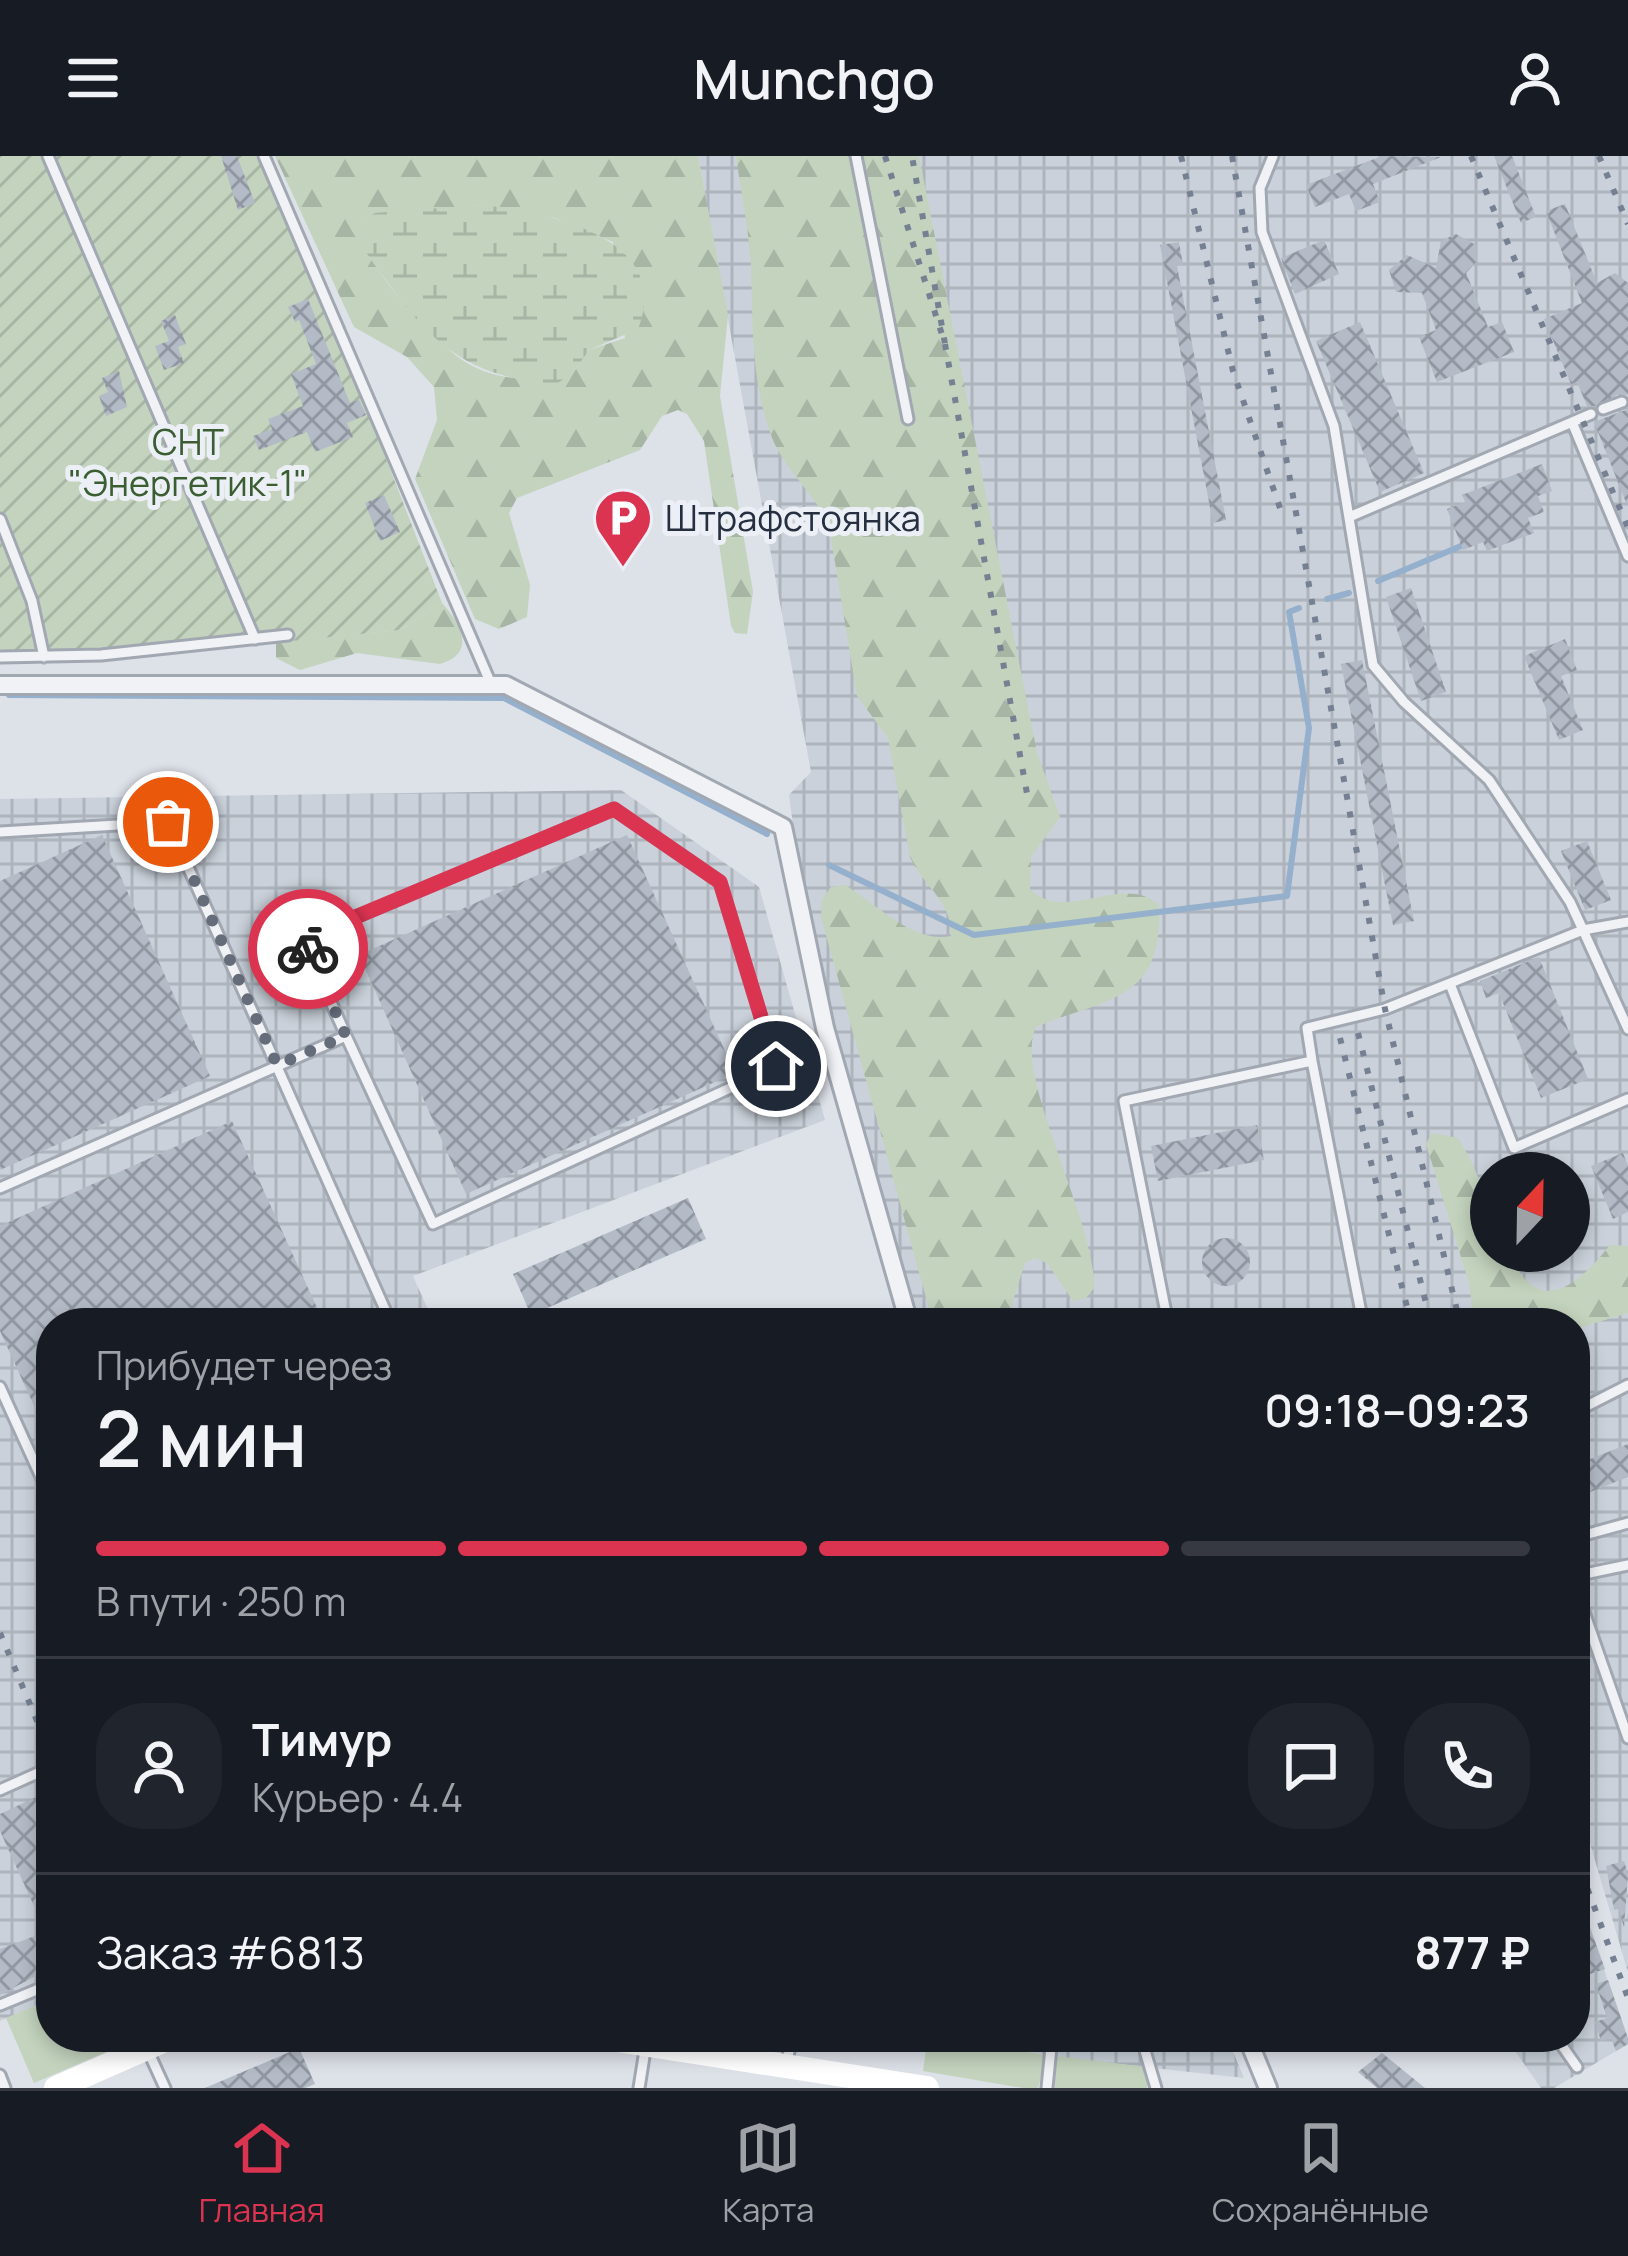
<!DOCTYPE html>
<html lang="ru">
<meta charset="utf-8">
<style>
:root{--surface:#171b24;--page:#20242c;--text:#f1f3f6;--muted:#9ea1a6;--line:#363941;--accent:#db3451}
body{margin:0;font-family:Manrope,sans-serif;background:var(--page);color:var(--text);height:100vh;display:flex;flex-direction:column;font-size:45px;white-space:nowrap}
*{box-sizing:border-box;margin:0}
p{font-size:39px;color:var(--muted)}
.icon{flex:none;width:66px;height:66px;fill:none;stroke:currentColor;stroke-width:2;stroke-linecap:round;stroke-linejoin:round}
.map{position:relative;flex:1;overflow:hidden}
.details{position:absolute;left:36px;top:1152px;width:1554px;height:744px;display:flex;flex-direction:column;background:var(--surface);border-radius:48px;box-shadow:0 6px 18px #0003}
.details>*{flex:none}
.needle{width:78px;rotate:22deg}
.controls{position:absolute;left:1470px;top:996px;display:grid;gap:24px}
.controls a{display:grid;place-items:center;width:120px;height:120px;border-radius:50%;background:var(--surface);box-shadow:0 6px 18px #0003;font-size:60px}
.pin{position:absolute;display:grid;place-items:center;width:102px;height:102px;color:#fff;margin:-51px;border:6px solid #fff;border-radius:50%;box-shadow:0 3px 12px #0007}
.courier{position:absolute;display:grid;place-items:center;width:120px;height:120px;margin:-60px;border:9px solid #db3451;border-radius:50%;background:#fff;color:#222;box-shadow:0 3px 15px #0007}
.overview em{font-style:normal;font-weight:600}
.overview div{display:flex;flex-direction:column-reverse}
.overview{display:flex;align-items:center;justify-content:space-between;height:204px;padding:0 60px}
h1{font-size:78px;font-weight:600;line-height:90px}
.bar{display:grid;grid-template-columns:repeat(4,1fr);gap:18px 12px;align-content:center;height:144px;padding:0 60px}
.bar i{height:15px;border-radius:9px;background:var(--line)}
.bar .selected{background:var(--accent)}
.bar p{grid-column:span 4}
.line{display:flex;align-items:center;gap:30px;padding:0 60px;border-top:3px solid var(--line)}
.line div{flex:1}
.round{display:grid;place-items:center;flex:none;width:126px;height:126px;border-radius:48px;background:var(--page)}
header{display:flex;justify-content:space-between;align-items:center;height:156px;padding:0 60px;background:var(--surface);font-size:54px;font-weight:600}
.tab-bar{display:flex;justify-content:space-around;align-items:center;height:168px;border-top:3px solid var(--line);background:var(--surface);font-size:33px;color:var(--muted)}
.tab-bar a{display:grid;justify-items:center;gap:6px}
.tab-bar .selected{color:var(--accent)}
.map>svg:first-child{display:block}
</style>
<header><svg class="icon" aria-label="menu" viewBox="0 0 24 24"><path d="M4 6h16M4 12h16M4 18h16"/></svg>Munchgo<svg class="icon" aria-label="person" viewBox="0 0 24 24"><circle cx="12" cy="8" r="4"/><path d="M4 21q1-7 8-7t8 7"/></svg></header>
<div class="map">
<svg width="1628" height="1932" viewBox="0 0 1628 1932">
<defs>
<pattern id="industrial-grid" width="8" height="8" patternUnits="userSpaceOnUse" patternTransform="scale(3)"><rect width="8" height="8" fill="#cad1da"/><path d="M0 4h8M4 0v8" fill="none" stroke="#adb4bc"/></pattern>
<pattern id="forest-firs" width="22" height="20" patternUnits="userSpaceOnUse" patternTransform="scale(3)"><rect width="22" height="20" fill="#c3d3bd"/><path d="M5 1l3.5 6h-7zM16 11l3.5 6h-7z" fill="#a7b5a4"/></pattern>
<pattern id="wetland-marsh" width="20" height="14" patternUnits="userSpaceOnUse" patternTransform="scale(3)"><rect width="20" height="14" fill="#c3d3bd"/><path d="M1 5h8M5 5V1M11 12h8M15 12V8" fill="none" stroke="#a7b5a4"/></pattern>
<pattern id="garden-furrows" width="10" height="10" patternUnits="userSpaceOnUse" patternTransform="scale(3)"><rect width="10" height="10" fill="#c3d3bd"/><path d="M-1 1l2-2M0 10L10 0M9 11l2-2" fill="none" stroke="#a7b5a4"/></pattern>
<pattern id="building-cross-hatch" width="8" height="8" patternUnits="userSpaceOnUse" patternTransform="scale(3)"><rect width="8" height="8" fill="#b3bbc6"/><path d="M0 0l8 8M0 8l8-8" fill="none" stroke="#9198a2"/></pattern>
</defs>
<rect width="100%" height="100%" fill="#dde1e8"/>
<path fill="url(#industrial-grid)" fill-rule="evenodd" d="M698 0H1628V1816L1575 1637V1402L1583 1400 1575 1384V1167H914L805 757 789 639 811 616ZM1491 1017H1569V1095H1491Z
M621 634 759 731 825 964 413 1120 434 1167H51V1843L0 1865V643Z
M1575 1723 1628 1888 1554 1932H1541L1505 1881H1575Z
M941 1881H1227L1244 1922 1073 1903Z"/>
<path fill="#c3d3bd" d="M51 1843V1881H141L34 1927 6 1862Z
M928 1881 1047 1899 1038 1932H1023L923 1915Z
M1056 1900 1147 1911V1932H1055Z"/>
<path fill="url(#forest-firs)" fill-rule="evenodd" d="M275 0H698L728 159 720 240 753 436 747 478 735 477 731 470 704 285 687 258 678 254 662 260 640 294 517 342 509 357 530 429 527 461 499 473 475 463 415 323 437 264 434 231 407 201 354 171ZM479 49 555 62 613 86 625 182 589 194 572 218C536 226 495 226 462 204 433 183 349 97 363 63Z
M736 0H919L1037 597 1060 661 1031 701 1030 733C1065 769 1123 716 1159 749 1163 846 1109 841 1036 871 1012 918 1096 1064 1094 1132L1086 1142 1073 1145 1047 1107 1034 1102 1025 1107 1006 1167H933L821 761 822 743 831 731 845 729C876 748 914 788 951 780 952 744 924 732 910 701L888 582 857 540 829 370C814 335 782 313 770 276 751 223 753 166 751 111 749 74 741 36 736 0Z
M442 447C461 468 477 497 440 508L357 497 300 514 276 502V486L400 474Z
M1432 977 1458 982C1481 1019 1491 1051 1491 1095H1508C1537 1163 1576 1132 1610 1089L1628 1090V1157L1575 1173V1167H1474L1469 1127 1426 988Z"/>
<path fill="url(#wetland-marsh)" d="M479 49C543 55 675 80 638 173L589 194 572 218 556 228C475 222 437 194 391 131 378 112 362 97 358 74L363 63 375 57Z"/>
<path fill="url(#garden-furrows)" d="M0 0H256L342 189 442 447 400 474 92 505 0 507Z"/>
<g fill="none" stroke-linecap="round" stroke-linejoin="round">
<path stroke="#94b0cc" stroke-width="6" d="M1378 425 1461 390
M1327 443 1349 437
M9 539 504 542 767 678
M829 709 974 779 1287 740 1309 572 1289 456 1299 452"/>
</g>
<path fill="url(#building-cross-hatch)" d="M221 0H237L255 47 238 54Z
M1382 0 1441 1 1373 28 1380 46 1356 55 1349 38 1315 51 1306 29Z
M1494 0H1512L1536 61 1521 67Z
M1565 48 1597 127 1615 117 1628 127V239L1619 238 1595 250H1587L1577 226 1571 228 1544 163 1582 147 1546 55Z
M1456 78 1476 89 1477 105 1466 117 1488 171 1502 166 1514 196 1437 226 1419 181 1436 174 1422 137 1396 136 1389 114 1407 99 1436 112 1441 85Z
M1324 84 1339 118 1295 138 1281 102Z
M1179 86 1183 109 1177 110 1226 364 1213 367 1160 89Z
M308 143 350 247 359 244 366 259 347 267 353 281 315 296 307 276 259 294 253 280 272 273 268 263 303 250 291 218 316 208 299 164 295 166 288 151Z
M175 159 186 188 178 191 184 207 164 214 155 190 169 185 161 165Z
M1360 166 1424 317 1380 336 1316 185Z
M119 215 127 251 106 260 99 240 108 236 102 222Z
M1628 253V349H1627L1594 266Z
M1542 308 1552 335 1538 340 1544 356 1528 362 1534 377 1487 395 1483 386 1463 394 1447 353 1465 346 1462 339Z
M384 339 400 376 380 385 365 347Z
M1411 432 1446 536 1421 545 1386 441Z
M1565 483 1577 514 1561 520 1583 574 1559 584 1524 500Z
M1362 504 1414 765 1393 769 1341 508Z
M102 679 210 920 0 1014V725Z
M627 679 735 917 466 1038 359 799Z
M1587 685 1611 744 1585 754 1561 695Z
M1539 801 1588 923 1541 942 1499 837 1486 842 1480 825Z
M232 965 324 1167H51V1287L0 1175V1070Z
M1257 969 1264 1004 1158 1025 1151 990Z
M1623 997 1628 1010V1056L1613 1063 1591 1010Z
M688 1042 706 1083 531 1159 513 1118Z
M1202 1106a24 24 0 1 1 48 0a24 24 0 1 1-48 0Z
M1628 1288V1321L1575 1342V1309Z
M51 1634V1742L34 1750 0 1675V1658Z
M1624 1705 1628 1718 1624 1772 1619 1753 1614 1754 1606 1710Z
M1575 1731 1605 1813 1575 1823Z
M51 1774V1812L0 1839V1793Z
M1608 1824 1628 1882V1888L1616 1895 1611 1882 1601 1885 1595 1866 1607 1862 1596 1828Z
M299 1892 315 1928 305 1932H205Z
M1382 1897 1425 1932H1377L1358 1916Z"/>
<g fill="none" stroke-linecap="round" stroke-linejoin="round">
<defs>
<path id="lane" d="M48 0 255 483
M264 0 491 528
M856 0 908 263
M1273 0 1260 32 1262 76 1334 270 1373 509 1404 546 1489 624 1570 746 1583 774 1385 853 1307 872 1312 905
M1603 253 1622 246
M1572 266 1628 400
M1349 361 1591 258
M0 363 32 445 44 501
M0 501 101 499 288 479
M0 676 168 666 391 1167
M1628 766 1583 774 1628 873
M1450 828 1514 992 1628 943
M0 1032 346 880 433 1068 776 911 720 726 614 653 303 783 346 880
M1168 1167 1124 945 1312 905 1363 1167
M0 1231 51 1343
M1575 1256 1628 1229
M1581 1380 1628 1367
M1575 1420 1628 1409
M1575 1430 1628 1582
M0 1634 51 1611
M1575 1834 1582 1846 1575 1851
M0 1849 51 1828
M1141 1881 1156 1932
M1556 1881 1577 1911
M149 1897 165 1932
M786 1910 792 1881
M0 1919 5 1932
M639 1932 646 1888
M1047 1932 1052 1881"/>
<path id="street" d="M0 529H506L783 671 825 872 909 1167
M1247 1881 1268 1932"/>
</defs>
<use href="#lane" stroke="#a2a8b2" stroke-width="15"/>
<use href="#street" stroke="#a2a8b2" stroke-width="22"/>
<use href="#lane" stroke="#f0f2f6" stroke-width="9"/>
<use href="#street" stroke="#f0f2f6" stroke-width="16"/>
<path stroke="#fff" stroke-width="24" d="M598 1881 927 1932
M56 1932 172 1881"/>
<path stroke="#758193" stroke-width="6" stroke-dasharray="6 12" stroke-linecap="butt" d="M885 0 945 188 912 0
M1181 0 1233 215 1280 352
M1232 0 1385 853 1460 1167
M1471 0 1628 372
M1599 0 1628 68
M945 188 1028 643
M1358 877 1431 1167
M1340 882 1411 1167
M0 1477 40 1572
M1575 1699 1628 1842"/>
</g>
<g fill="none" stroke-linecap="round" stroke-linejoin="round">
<path stroke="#656d7b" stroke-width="12" stroke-dasharray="0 21.6" d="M168 666 277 909 346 880 308 793"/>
<path stroke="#db3451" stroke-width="15" d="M308 793 303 783 614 653 720 726 776 910"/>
</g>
<defs>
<symbol id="parking-pin" viewBox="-11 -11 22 30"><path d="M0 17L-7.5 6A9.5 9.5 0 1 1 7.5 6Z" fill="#db3451" stroke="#ecf0f6"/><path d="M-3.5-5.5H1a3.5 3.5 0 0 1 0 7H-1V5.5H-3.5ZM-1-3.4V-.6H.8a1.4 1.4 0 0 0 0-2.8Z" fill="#fff"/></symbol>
</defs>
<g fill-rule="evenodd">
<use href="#parking-pin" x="590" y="329" width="66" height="90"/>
</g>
<g text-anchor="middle" stroke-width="10" stroke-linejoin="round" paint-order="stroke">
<g font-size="36" fill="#3a5d31" stroke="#ecf0f6">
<text x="188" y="299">СНТ<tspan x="188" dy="41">"Энергетик-1"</tspan></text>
</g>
<g font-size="36" fill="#252f40" stroke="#ecf0f6" text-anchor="start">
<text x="665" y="375">Штрафстоянка</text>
</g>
</g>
</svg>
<div class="controls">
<a><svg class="needle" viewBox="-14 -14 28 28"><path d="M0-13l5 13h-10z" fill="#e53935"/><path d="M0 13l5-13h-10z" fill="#9ea1a6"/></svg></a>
</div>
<div class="pin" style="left:168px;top:666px;background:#ea580c"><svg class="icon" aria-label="bag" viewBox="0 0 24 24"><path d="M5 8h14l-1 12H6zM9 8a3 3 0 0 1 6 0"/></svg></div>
<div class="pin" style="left:776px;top:910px;background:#1f2937"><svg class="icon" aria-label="home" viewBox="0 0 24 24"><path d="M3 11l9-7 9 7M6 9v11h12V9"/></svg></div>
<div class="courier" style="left:308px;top:793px"><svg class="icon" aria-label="bike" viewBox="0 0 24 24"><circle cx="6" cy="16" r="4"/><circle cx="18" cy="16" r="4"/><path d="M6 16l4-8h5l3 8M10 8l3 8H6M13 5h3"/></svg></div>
<section class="details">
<div class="overview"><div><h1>2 мин</h1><p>Прибудет через</p></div><em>09:18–09:23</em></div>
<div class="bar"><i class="selected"></i><i class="selected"></i><i class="selected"></i><i></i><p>В пути · 250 m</p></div>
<div class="line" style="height:216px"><a class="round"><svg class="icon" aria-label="person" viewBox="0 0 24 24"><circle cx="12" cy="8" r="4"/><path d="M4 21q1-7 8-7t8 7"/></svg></a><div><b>Тимур</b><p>Курьер · 4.4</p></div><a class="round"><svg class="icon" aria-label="chat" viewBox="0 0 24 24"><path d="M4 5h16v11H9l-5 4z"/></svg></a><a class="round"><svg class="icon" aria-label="phone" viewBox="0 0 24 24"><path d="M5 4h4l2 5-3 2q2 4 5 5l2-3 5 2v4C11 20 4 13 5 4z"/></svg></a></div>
<div class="line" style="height:156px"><div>Заказ #6813</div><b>877 ₽</b></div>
</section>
</div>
<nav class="tab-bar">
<a class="selected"><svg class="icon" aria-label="home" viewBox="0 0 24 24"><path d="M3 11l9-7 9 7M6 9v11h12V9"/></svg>Главная</a>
<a><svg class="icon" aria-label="map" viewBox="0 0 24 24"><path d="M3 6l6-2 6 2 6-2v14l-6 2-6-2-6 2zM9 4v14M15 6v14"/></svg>Карта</a>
<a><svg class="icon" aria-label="saved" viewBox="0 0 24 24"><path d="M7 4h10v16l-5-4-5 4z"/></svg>Сохранённые</a>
</nav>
